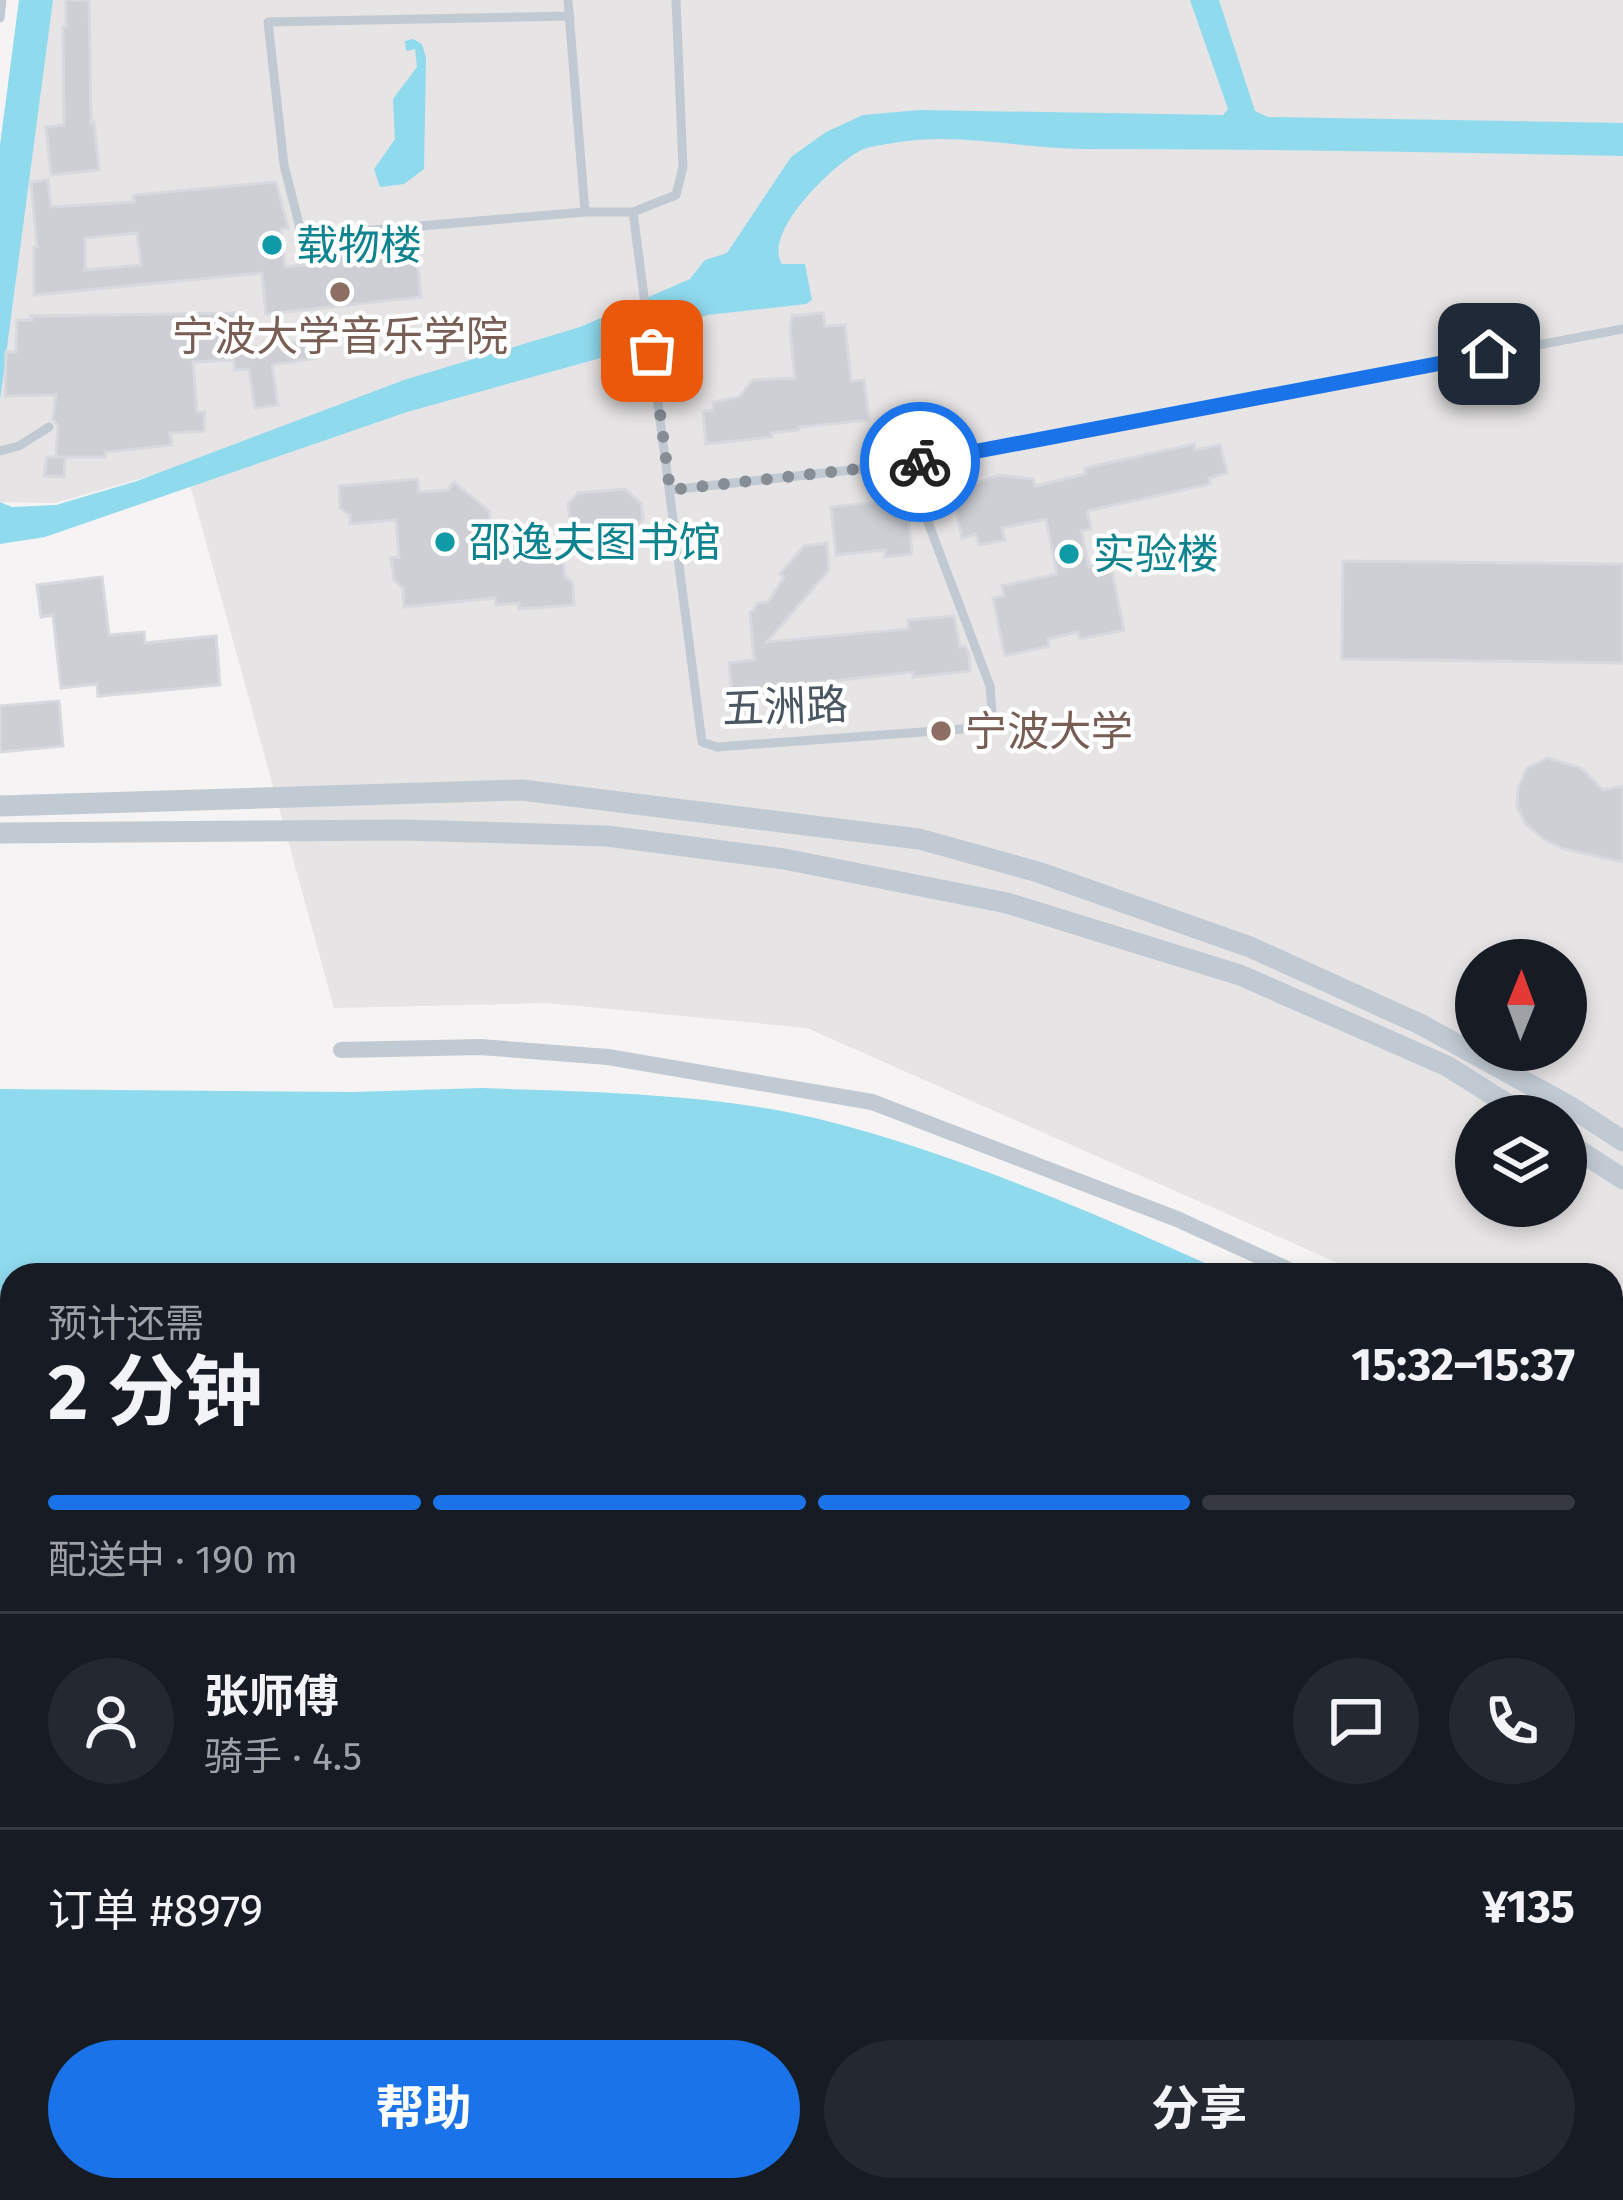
<!DOCTYPE html>
<html lang="zh">
<meta charset="utf-8">
<style>
:root{--surface:#171b24;--page:#242831;--text:#f1f3f6;--muted:#9ea1a6;--line:#363941;--accent:#1a73e8}
body{margin:0;font-family:"Fira Sans","Noto Sans SC",sans-serif;background:var(--page);color:var(--text);height:100vh;display:flex;flex-direction:column;font-size:45px;white-space:nowrap}
*{box-sizing:border-box;margin:0}
p{font-size:39px;color:var(--muted)}
.icon{flex:none;width:66px;height:66px;fill:none;stroke:currentColor;stroke-width:2;stroke-linecap:round;stroke-linejoin:round}
.map{position:relative;flex:1;overflow:hidden}
.drawer{position:absolute;left:0px;top:1263px;width:1623px;height:939px;display:flex;flex-direction:column;background:var(--surface);border-radius:36px 36px 0 0;box-shadow:0 6px 18px #0003}
.drawer>*{flex:none}
.needle{width:78px;rotate:1deg}
.buttons{position:absolute;left:1455px;top:939px;display:grid;gap:24px}
.buttons a{display:grid;place-items:center;width:132px;height:132px;border-radius:50%;background:var(--surface);box-shadow:0 6px 18px #0003;font-size:60px}
.pin{position:absolute;display:grid;place-items:center;width:102px;height:102px;color:#fff;margin:-51px;border-radius:24px;box-shadow:0 6px 18px #0006}
.courier{position:absolute;display:grid;place-items:center;width:120px;height:120px;margin:-60px;border:9px solid #1a73e8;border-radius:50%;background:#fff;color:#222;box-shadow:0 3px 15px #0007}
.overview em{font-style:normal;font-weight:700}
.overview div{display:flex;flex-direction:column-reverse}
.overview{display:flex;align-items:center;justify-content:space-between;height:204px;padding:0 48px}
h1{font-size:78px;font-weight:700;line-height:90px}
.bar{display:grid;grid-template-columns:repeat(4,1fr);gap:18px 12px;align-content:center;height:144px;padding:0 48px}
.bar i{height:15px;border-radius:9px;background:var(--line)}
.bar .selected{background:var(--accent)}
.bar p{grid-column:span 4}
.line{display:flex;align-items:center;gap:30px;padding:0 48px;border-top:3px solid var(--line)}
.line div{flex:1}
.round{display:grid;place-items:center;flex:none;width:126px;height:126px;border-radius:63px;background:var(--page)}
.button{display:flex;gap:24px;margin-top:auto;padding:24px 48px}
.button a{flex:1;height:138px;border-radius:72px;background:var(--accent);color:#fff;font-size:48px;font-weight:700;line-height:138px;text-align:center}
.button a+a{background:var(--page);color:var(--text)}
.map>svg:first-child{display:block}
</style>
<div class="map">
<svg width="1623" height="2200" viewBox="0 0 1623 2200">
<rect width="100%" height="100%" fill="#f5f3f3"/>
<path fill="#e6e4e5" fill-rule="evenodd" d="M37 0H1623V1415L1611 1408V1275H1365L807 1028 548 1003 334 1008 185 466 55 503 0 502V293ZM1476 960H1566V1050H1476ZM1476 1116H1566V1206H1476Z"/>
<path fill="#c3f1d5" d="M12 1974V2181L0 2182V1975Z
M12 2185V2190H645L689 2200H0V2186Z
M682 2190H1011L1026 2200H715Z"/>
<path fill="#90daee" d="M19 0H53L0 400V145Z
M1190 0H1219L1255 111 1268 117 1623 123V156C1443 152 1264 149 1084 149 1022 149 956 131 893 143 882 145 868 146 858 152 832 166 762 233 782 264H805L812 300 806 304 707 315 597 359 407 412 45 537 0 544V502L12 507 56 505 137 481 404 380 580 327 690 279 705 260 727 253 791 157 826 132 863 115 919 110 1223 115 1228 109Z
M413 39 422 44 426 58 424 169 404 184 380 187 374 169 395 139 393 99 417 67 415 49 406 51 405 41Z
M482 1088C593 1092 711 1093 819 1119 953 1152 1105 1217 1231 1275H12V1968L0 1970V1089L353 1092Z
M1611 1457 1623 1467V2200H1031L1016 2190H1611Z"/>
<path fill="#cdcfd5" stroke="#d7d9de" stroke-width="3" fill-rule="evenodd" d="M66 0H89L91 123 94 122 99 170 51 175 46 127 64 125 63 27H66Z
M48 180 51 207 134 202V195L276 182 288 228 281 229 285 267 338 261 337 256 416 249 421 297 266 314 262 273 34 295V247H37L31 182ZM137 233 141 265 85 270V238Z
M242 313 247 350 315 339 316 358 272 365 278 405 255 408 249 369 235 370 234 360 193 362 197 412H205L204 431 170 433 172 445 105 452V457H56L58 425 53 419 56 395 5 396 6 352H16L17 320H32L31 316Z
M823 313 825 326 845 325 851 381 864 380 869 420 799 427V430L771 433 772 437 706 444 703 411 713 410V402L739 397 753 380 795 378 790 330 792 316Z
M1194 444 1195 450 1220 445 1227 473 1209 478 1210 484 1087 511 1091 529 1081 531 1089 567 1110 562 1124 630 1080 639 1078 632 1048 639 1049 646 1005 656 993 598 1004 596 1002 586 1057 574 1046 519 1002 528 1005 540 979 545 976 534 962 538 953 498 967 486 999 475 1033 479 1035 486 1086 474 1085 468Z
M47 457H65L64 477 44 476Z
M417 479 419 492 448 490 454 482 489 511 493 549 515 546V555L538 552 539 559 562 556 565 575 573 584 574 605 519 609V603L496 605 495 598 404 607 403 588 394 580 391 558 399 557 396 520 350 524V515L340 508 339 486Z
M625 489 641 503 643 519 629 536 582 541 572 532 568 504 578 493Z
M907 499 912 554 885 557V550L836 555 831 507Z
M827 543 829 570 767 642 908 629V620L954 616 960 647 965 646 969 655 970 671 913 677V672L732 692 729 663 754 660 750 613 758 603 768 602 784 577 780 574 804 546Z
M1343 561 1623 564V663L1342 659Z
M102 577 109 635 144 632 145 643 216 636 220 685 98 696 97 684 61 688 53 615 41 617 37 585Z
M59 701 63 746 0 752V706Z
M1548 758 1581 768 1603 790 1623 786V862L1564 849 1542 838 1525 823 1517 806 1518 788 1527 768Z"/>
<g fill="none" stroke-linecap="round" stroke-linejoin="round">
<path stroke="#7ad0a6" stroke-width="3" stroke-dasharray="9 6" stroke-linecap="butt" d="M198 2190 224 2200
M421 2190 459 2200
M612 2190 657 2200
M0 2193 28 2190
M259 2200 262 2190"/>
<path stroke="#c1cad2" stroke-width="9" d="M568 0 585 212H633L676 195 683 167 676 0
M570 16 268 22 284 165 302 236 585 212
M0 18 2 0
M633 212 702 742 717 747 977 728 992 712 990 686 906 464
M0 451 19 446 49 427
M670 490 906 464 1623 329"/>
<path stroke="#c1cad2" stroke-width="16" d="M341 1050 480 1047 608 1057 872 1102 1177 1219 1300 1275
M1611 1435 1623 1443"/>
<path stroke="#c1cad2" stroke-width="21" d="M0 806 522 790 919 839 1038 872 1250 947 1420 1024 1571 1107 1623 1141
M0 833 405 830 607 836 784 859 1007 903 1240 975 1447 1066 1526 1116
M1566 1142 1623 1179"/>
</g>
<g fill="none" stroke-linecap="round" stroke-linejoin="round">
<path stroke="#868d94" stroke-width="12" stroke-dasharray="0 21.6" d="M652 351 670 490 920 462"/>
<path stroke="#1a73e8" stroke-width="15" d="M920 462 1489 354"/>
</g>
<g fill="#0f9aa8" stroke="#fff" stroke-width="4.5">
<circle cx="272" cy="245" r="12"/>
<circle cx="445" cy="542" r="12"/>
<circle cx="1069" cy="554" r="12"/>
</g>
<g fill="#8d6e63" stroke="#fff" stroke-width="4.5">
<circle cx="340" cy="292" r="12"/>
<circle cx="941" cy="731" r="12"/>
</g>
<g text-anchor="middle" stroke-width="9" stroke-linejoin="round" paint-order="stroke">
<g font-size="42" fill="#0d838f" stroke="#fff" text-anchor="start">
<text x="296" y="260">载物楼</text>
<text x="469" y="557">邵逸夫图书馆</text>
<text x="1093" y="569">实验楼</text>
</g>
<g font-size="42" fill="#785e54" stroke="#fff">
<text x="340" y="351">宁波大学音乐学院</text>
<text x="965" y="746" text-anchor="start">宁波大学</text>
</g>
<g font-size="42" fill="#4a5661" stroke="#fff">
<text transform="translate(785 706) rotate(-2)" y="15">五洲路</text>
</g>
</g>
</svg>
<div class="buttons">
<a><svg class="needle" viewBox="-14 -14 28 28"><path d="M0-13l5 13h-10z" fill="#e53935"/><path d="M0 13l5-13h-10z" fill="#9ea1a6"/></svg></a>
<a><svg class="icon" aria-label="layers" viewBox="0 0 24 24"><path d="M12 4l9 5-9 5-9-5zM3 14l9 5 9-5"/></svg></a>
</div>
<div class="pin" style="left:652px;top:351px;background:#ea580c"><svg class="icon" aria-label="bag" viewBox="0 0 24 24"><path d="M5 8h14l-1 12H6zM9 8a3 3 0 0 1 6 0"/></svg></div>
<div class="pin" style="left:1489px;top:354px;background:#1f2937"><svg class="icon" aria-label="home" viewBox="0 0 24 24"><path d="M3 11l9-7 9 7M6 9v11h12V9"/></svg></div>
<div class="courier" style="left:920px;top:462px"><svg class="icon" aria-label="bike" viewBox="0 0 24 24"><circle cx="6" cy="16" r="4"/><circle cx="18" cy="16" r="4"/><path d="M6 16l4-8h5l3 8M10 8l3 8H6M13 5h3"/></svg></div>
<section class="drawer">
<div class="overview"><div><h1>2 分钟</h1><p>预计还需</p></div><em>15:32–15:37</em></div>
<div class="bar"><i class="selected"></i><i class="selected"></i><i class="selected"></i><i></i><p>配送中 · 190 m</p></div>
<div class="line" style="height:216px"><a class="round"><svg class="icon" aria-label="person" viewBox="0 0 24 24"><circle cx="12" cy="8" r="4"/><path d="M4 21q1-7 8-7t8 7"/></svg></a><div><b>张师傅</b><p>骑手 · 4.5</p></div><a class="round"><svg class="icon" aria-label="chat" viewBox="0 0 24 24"><path d="M4 5h16v11H9l-5 4z"/></svg></a><a class="round"><svg class="icon" aria-label="phone" viewBox="0 0 24 24"><path d="M5 4h4l2 5-3 2q2 4 5 5l2-3 5 2v4C11 20 4 13 5 4z"/></svg></a></div>
<div class="line" style="height:156px"><div>订单 #8979</div><b>¥135</b></div>
<div class="button"><a>帮助</a><a>分享</a></div>
</section>
</div>
